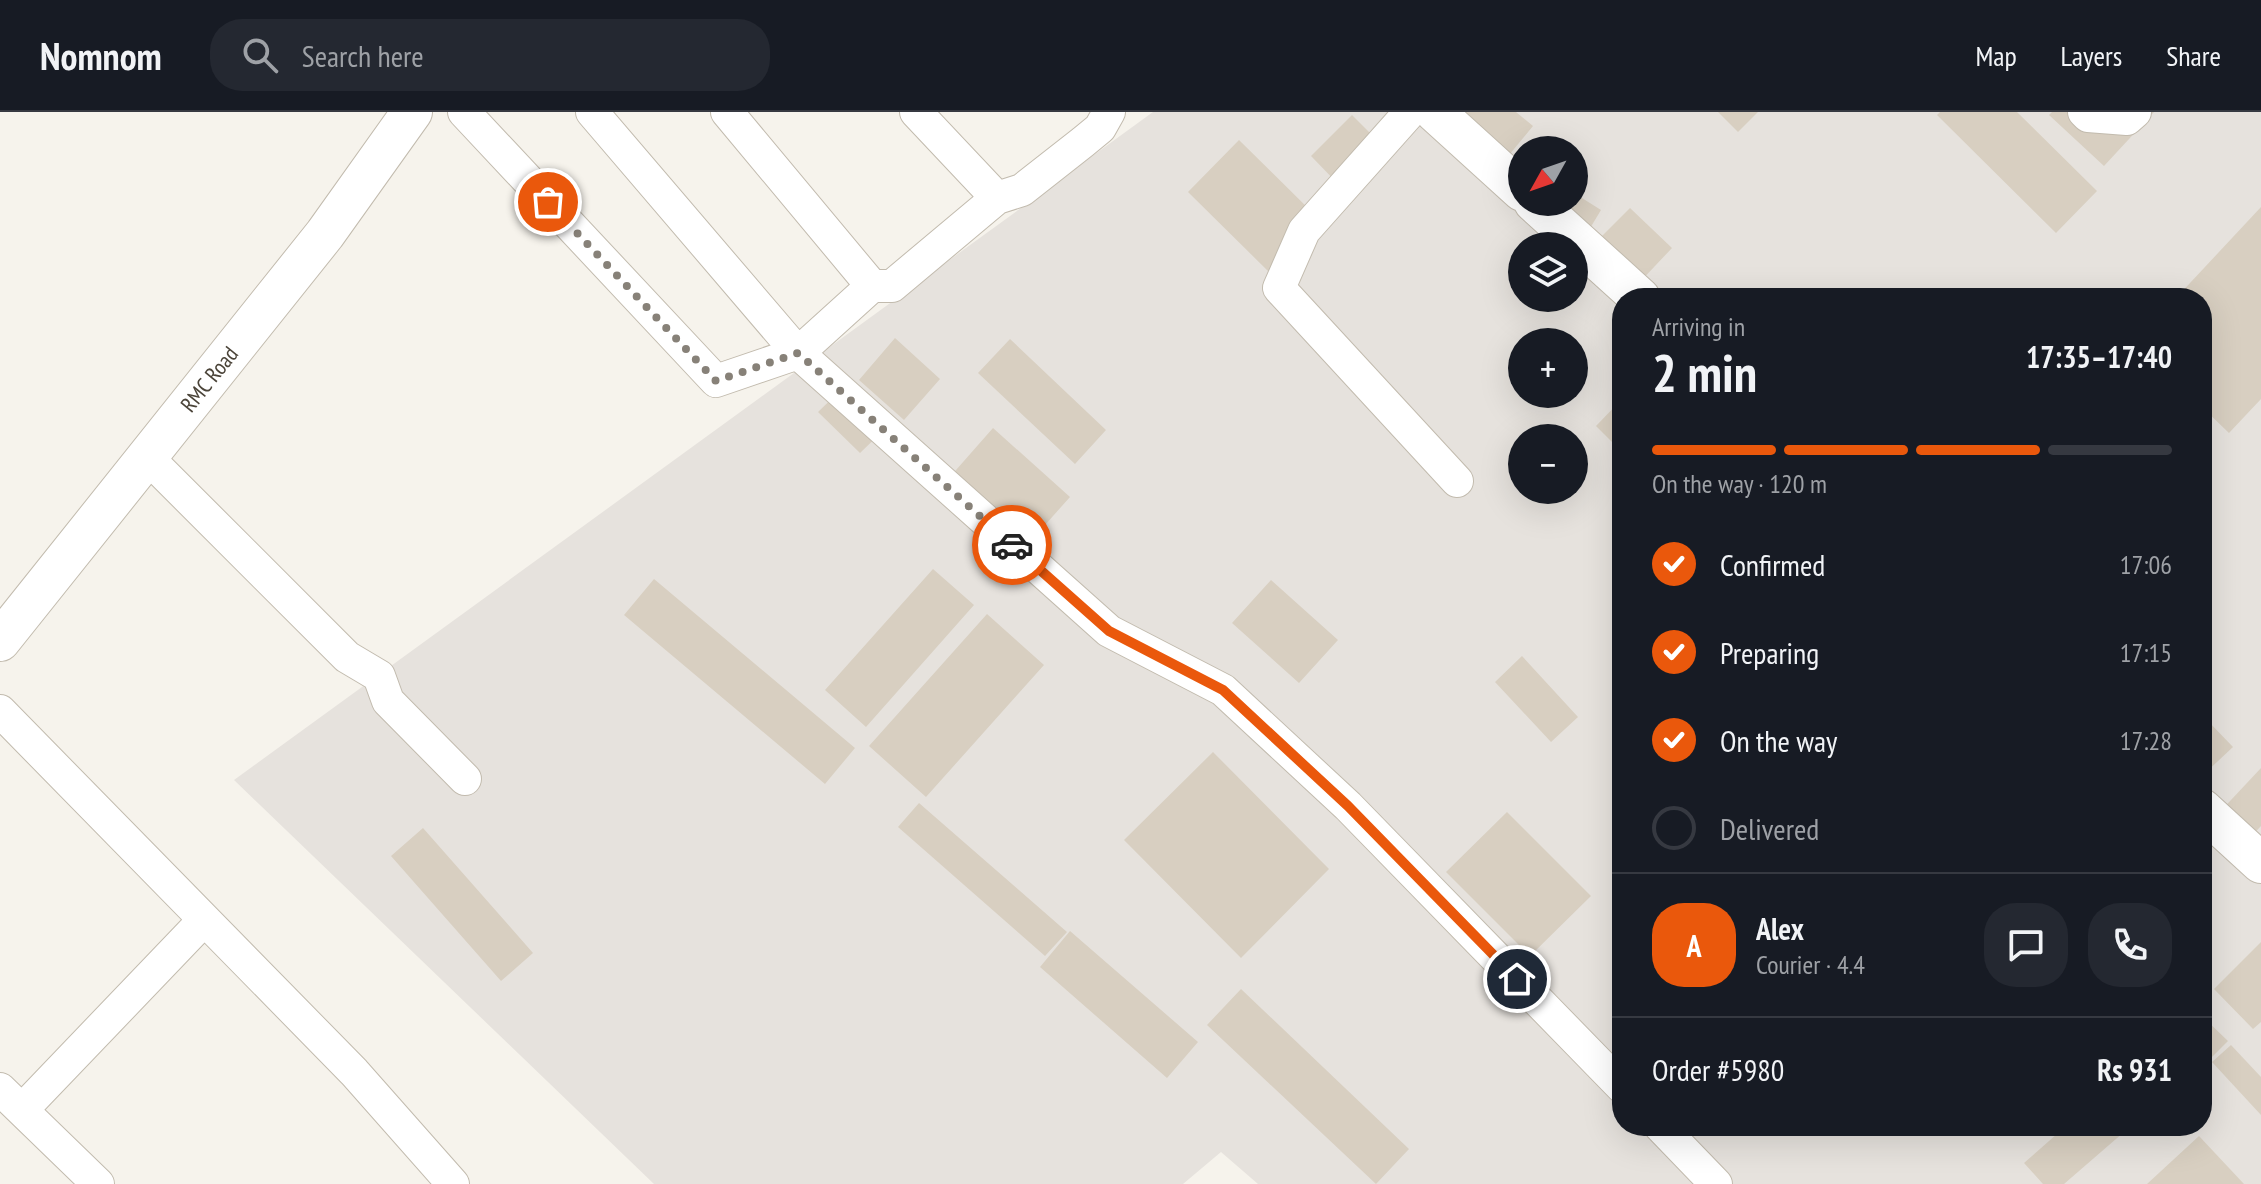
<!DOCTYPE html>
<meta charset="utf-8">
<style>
:root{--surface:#171b24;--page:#242831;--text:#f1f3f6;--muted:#9ea1a6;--line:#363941;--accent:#ea580c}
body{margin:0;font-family:"PT Sans Narrow",sans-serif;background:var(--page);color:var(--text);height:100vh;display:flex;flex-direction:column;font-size:30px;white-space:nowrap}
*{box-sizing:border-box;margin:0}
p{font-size:26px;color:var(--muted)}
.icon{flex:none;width:44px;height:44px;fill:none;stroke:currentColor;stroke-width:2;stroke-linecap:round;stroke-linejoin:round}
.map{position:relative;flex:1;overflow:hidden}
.drawer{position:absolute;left:1612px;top:176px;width:600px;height:848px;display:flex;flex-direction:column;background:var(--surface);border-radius:32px;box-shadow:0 8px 32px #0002}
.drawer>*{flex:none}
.needle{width:52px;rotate:230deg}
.fabs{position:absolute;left:1508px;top:24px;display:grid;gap:16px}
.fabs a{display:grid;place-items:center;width:80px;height:80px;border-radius:50%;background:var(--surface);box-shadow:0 8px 32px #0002;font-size:40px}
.pin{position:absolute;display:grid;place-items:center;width:68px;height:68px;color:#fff;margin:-34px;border:4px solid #fff;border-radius:50%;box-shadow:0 2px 8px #0007}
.courier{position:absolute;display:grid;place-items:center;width:80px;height:80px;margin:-40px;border:6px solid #ea580c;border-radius:50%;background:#fff;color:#222;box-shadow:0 2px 10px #0007}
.headline em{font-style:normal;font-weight:700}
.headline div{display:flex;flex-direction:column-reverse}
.headline{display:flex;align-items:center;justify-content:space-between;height:136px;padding:0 40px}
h1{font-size:52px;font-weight:700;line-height:60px}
.bar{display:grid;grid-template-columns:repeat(4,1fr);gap:12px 8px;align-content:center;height:96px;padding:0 40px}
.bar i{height:10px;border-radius:6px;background:var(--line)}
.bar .on{background:var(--accent)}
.bar p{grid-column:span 4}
.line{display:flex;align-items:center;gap:20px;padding:0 40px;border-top:2px solid var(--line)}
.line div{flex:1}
.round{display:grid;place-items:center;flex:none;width:84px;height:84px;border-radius:32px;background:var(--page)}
ol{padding:0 40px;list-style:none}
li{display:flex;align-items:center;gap:24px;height:88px}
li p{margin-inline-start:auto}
li .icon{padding:8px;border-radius:50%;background:var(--accent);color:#fff;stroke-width:4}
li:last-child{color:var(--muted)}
li i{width:44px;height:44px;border:4px solid var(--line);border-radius:50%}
header{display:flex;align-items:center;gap:48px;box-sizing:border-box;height:112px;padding:0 40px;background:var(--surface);border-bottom:2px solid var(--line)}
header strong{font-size:38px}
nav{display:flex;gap:44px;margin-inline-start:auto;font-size:28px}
.search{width:560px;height:72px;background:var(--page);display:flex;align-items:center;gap:20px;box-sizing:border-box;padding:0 28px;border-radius:32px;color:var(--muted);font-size:30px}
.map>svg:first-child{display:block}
</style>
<header>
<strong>Nomnom</strong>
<div class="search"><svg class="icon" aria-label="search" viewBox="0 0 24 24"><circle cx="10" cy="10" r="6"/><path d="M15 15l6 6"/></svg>Search here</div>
<nav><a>Map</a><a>Layers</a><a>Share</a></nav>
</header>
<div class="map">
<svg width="2261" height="1072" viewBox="0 0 2261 1072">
<rect width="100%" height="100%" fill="#f6f3ec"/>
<path fill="#e6e2dd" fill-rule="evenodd" d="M1153 0H2261V1072H1258L1221 1040 1183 1072H654L234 668ZM1522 38H1574V90H1522ZM1522 134H1574V186H1522ZM1622 186H2202V1014H1622ZM1522 230H1574V282H1522ZM1522 326H1574V378H1522Z"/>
<path fill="#d8cfc1" d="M1460 0H1516L1533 14 1500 54Z
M1718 0H1758L1738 20Z
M1940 0H2017L2097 79 2056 121 1937 3Z
M2052 0H2154L2104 54 2049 3Z
M1352 3 1383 34 1342 76 1311 44Z
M1239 28 1320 108 1269 160 1188 80Z
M1574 81 1601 98 1583 128 1554 111 1567 90H1574Z
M2261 95V287L2229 321 2202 295V186H2176Z
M1630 96 1672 136 1638 172 1595 131Z
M895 226 940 267 904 308 859 268Z
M1010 227 1106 318 1075 352 978 261Z
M849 270 890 312 860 341 818 300Z
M1622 287V340L1596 314Z
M993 316 1070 385 1011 451 934 383Z
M933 457 974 493 866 615 825 578Z
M654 467 855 636 825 672 624 503Z
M1271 468 1338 528 1299 571 1232 511Z
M987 502 1044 553 926 685 869 634Z
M1522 544 1578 605 1551 630 1495 570Z
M2207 608 2233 635 2202 664V612Z
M1213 640 1329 757 1241 846 1124 728Z
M2261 656V714L2245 731 2216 704Z
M919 691 1067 820 1045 844 898 715Z
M1507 700 1591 784 1530 844 1446 760Z
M423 716 533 841 501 869 391 744Z
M1070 819 1198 930 1167 966 1040 855Z
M2261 830V910L2253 917 2214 877Z
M1241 877 1409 1037 1376 1072 1207 913Z
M2202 904 2228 929 2206 951 2202 947Z
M2231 933 2261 965V1003L2212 950Z
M2066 1014H2131L2064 1072H2043L2024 1051Z
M2199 1024 2244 1072H2147Z"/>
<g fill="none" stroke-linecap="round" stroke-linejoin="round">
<defs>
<path id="minor" d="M464 0 716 269 798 241 872 174H892L997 86 1022 78 1083 30 1100 16 1109 0
M592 0 798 241 1109 519 1223 578 1348 694 1622 975
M727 0 872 174
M916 0 997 86
M1410 0 1304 119 1279 176 1457 369
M2084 0 2088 4 2127 7 2135 0
M147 345 347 545 379 564 388 589 465 667
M0 599 354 960 453 1072
M0 977 98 1072
M22 998 203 809
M1660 1014 1716 1072"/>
<path id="tertiary" d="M1435 0 1522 79
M1534 90 1640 186
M0 529 325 122 412 0
M2202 697 2261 751"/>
</defs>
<use href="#minor" stroke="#c2bbae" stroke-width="34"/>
<use href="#tertiary" stroke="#c2bbae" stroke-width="42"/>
<use href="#minor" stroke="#fff" stroke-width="32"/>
<use href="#tertiary" stroke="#fff" stroke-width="40"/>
</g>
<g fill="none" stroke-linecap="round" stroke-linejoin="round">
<path stroke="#878178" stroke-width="8" stroke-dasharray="0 14.4" d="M548 90 716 269 798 241 1012 433"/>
<path stroke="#ea580c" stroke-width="10" d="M1012 433 1109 519 1223 578 1348 694 1517 867"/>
</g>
<g text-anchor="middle" stroke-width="7" stroke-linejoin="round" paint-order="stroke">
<g font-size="22" fill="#4b4439" stroke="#fff">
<text transform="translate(209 267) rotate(-51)" y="8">RMC Road</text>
</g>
</g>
</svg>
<div class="fabs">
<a><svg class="needle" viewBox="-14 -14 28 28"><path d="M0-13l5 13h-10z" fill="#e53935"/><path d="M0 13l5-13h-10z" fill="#9ea1a6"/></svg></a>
<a><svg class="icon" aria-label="layers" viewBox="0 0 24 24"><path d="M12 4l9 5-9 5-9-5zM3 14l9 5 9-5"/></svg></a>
<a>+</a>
<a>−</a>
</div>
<div class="pin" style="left:548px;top:90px;background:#ea580c"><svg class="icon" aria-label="bag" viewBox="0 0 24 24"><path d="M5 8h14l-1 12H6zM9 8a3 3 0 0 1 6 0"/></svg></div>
<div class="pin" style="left:1517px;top:867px;background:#1f2937"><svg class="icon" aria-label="home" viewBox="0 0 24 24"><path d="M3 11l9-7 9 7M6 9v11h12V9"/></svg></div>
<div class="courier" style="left:1012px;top:433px"><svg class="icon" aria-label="car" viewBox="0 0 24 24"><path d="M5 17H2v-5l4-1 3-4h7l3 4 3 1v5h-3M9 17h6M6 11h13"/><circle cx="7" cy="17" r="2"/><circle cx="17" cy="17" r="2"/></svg></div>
<section class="drawer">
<div class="headline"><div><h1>2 min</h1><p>Arriving in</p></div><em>17:35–17:40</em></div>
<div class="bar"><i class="on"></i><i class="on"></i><i class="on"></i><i></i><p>On the way · 120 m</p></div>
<ol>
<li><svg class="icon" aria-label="check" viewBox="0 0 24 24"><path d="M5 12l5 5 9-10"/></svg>Confirmed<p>17:06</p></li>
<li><svg class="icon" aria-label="check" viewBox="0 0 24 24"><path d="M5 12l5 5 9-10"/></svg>Preparing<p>17:15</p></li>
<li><svg class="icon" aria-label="check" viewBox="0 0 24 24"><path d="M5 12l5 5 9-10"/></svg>On the way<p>17:28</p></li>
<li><i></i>Delivered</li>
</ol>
<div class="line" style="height:144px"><b class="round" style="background:var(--accent);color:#fff">A</b><div><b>Alex</b><p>Courier · 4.4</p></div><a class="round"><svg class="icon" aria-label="chat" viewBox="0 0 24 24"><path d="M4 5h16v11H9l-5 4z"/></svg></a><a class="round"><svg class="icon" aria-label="phone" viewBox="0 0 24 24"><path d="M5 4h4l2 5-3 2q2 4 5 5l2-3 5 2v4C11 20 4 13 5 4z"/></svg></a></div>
<div class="line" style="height:104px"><div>Order #5980</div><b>Rs 931</b></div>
</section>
</div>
